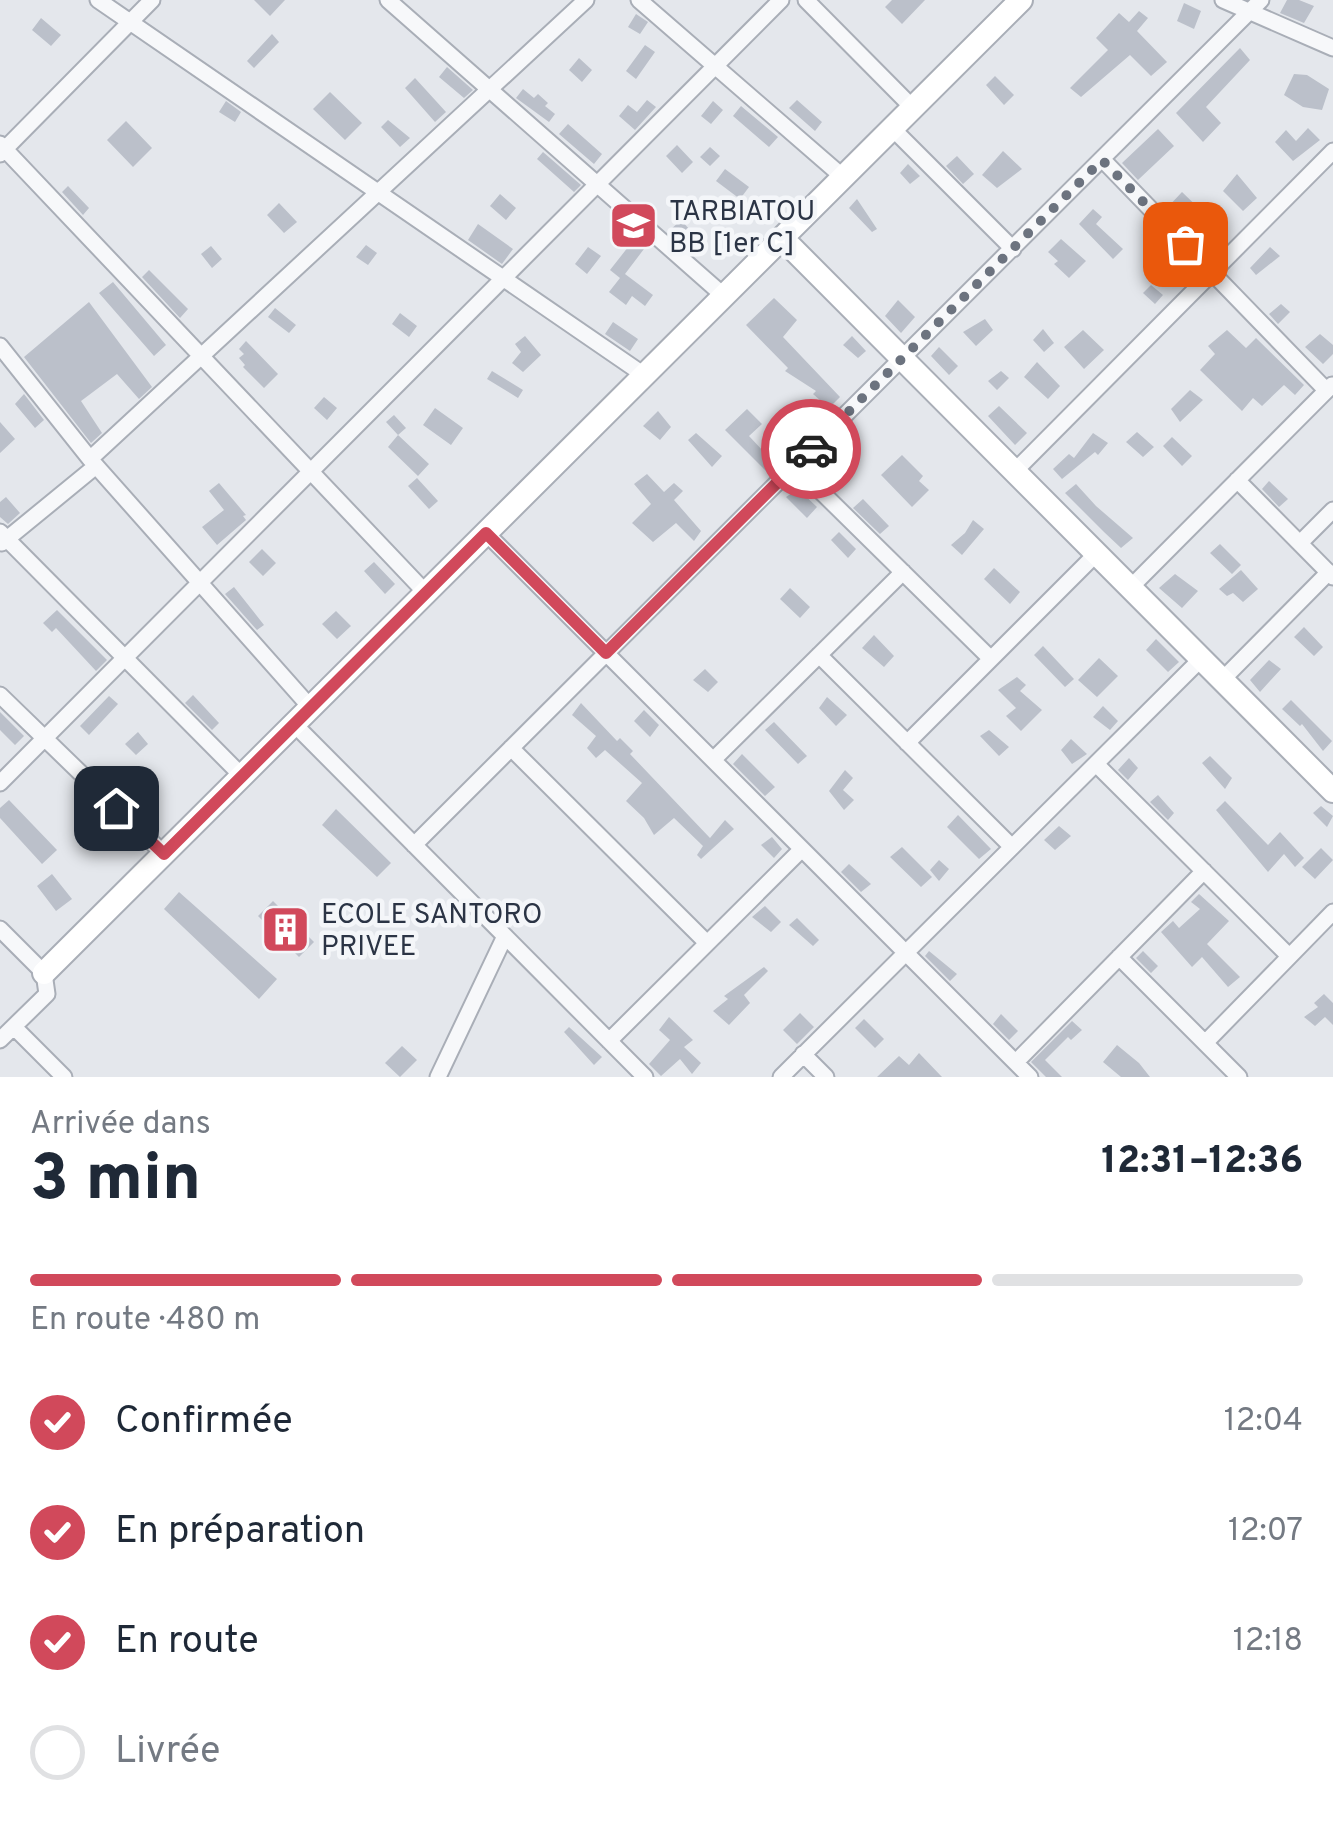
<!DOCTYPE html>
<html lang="fr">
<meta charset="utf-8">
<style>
:root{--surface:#fff;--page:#f6f6f7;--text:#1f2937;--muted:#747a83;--line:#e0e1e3;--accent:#d1495b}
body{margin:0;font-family:Overpass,sans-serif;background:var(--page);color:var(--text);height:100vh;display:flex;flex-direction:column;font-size:38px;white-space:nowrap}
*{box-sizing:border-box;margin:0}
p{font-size:32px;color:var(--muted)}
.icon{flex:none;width:55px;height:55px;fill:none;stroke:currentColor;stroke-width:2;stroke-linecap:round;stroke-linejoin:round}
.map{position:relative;height:1077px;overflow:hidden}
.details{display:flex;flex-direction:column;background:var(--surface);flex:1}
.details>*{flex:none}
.pin{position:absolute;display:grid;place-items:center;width:85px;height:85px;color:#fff;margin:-42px;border-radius:20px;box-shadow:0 5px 15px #0006}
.courier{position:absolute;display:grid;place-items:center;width:100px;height:100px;margin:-50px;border:8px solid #d1495b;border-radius:50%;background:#fff;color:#222;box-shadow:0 2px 12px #0007}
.summary em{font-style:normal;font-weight:800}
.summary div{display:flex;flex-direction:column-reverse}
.summary{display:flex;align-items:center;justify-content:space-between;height:170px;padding:0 30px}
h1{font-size:65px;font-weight:800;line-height:75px}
.bar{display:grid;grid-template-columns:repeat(4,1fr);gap:15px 10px;align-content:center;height:120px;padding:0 30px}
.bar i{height:12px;border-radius:8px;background:var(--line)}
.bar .current{background:var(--accent)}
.bar p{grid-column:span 4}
ol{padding:0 30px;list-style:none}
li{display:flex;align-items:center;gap:30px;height:110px}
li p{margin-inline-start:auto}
li .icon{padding:10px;border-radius:50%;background:var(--accent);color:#fff;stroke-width:4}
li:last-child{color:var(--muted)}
li i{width:55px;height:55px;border:5px solid var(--line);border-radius:50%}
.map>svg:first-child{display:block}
</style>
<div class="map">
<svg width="1333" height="1077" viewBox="0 0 1333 1077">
<rect width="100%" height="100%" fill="#e4e7ec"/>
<path fill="#bbc0ca" d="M254 0H285L270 16Z
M892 0H925L902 24 885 7Z
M1287 0H1299L1314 6 1304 23 1280 13Z
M1184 3 1201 11 1194 29 1177 21Z
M1139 11 1148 18 1137 31 1167 62 1151 76 1130 55 1081 97 1070 88 1108 50 1096 38 1119 13 1129 22Z
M636 14 648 22 640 34 628 27Z
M41 18 61 35 51 46 32 30Z
M272 34 279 42 254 68 247 61Z
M645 45 655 52 636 79 626 71Z
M1240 48 1250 60 1206 107 1221 123 1203 142 1176 113Z
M579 58 592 70 582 82 569 70Z
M447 67 473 90 464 98 439 77Z
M1294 74 1307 75 1329 89 1322 110 1303 107 1284 95Z
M995 76 1014 95 1004 105 986 85Z
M415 78 446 112 435 122 405 88Z
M523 89 534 98 538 94 548 103 545 106 555 114 549 122 516 98Z
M330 92 362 123 345 140 313 109Z
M647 100 656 107 635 130 619 116 628 105 637 112Z
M797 100 822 122 815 131 789 108Z
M226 101 241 112 235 122 219 112Z
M713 101 723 110 711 124 701 116Z
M741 106 778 137 769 147 733 116Z
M388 120 410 138 400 147 381 127Z
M126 121 152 148 133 167 107 140Z
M568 124 602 154 594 164 559 134Z
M1308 128 1320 140 1293 161 1275 142 1286 130 1296 141Z
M1158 129 1174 146 1138 180 1122 163Z
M677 145 693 162 682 173 666 156Z
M710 147 720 156 710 166 700 157Z
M1003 151 1022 169 997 188 982 175Z
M543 152 581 185 574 192 537 159Z
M957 156 974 174 963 184 946 166Z
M908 164 920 176 910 184 900 173Z
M725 169 749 187 740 199 716 181Z
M1237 174 1257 198 1243 211 1223 191Z
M68 186 89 208 83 215 62 192Z
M1182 192 1211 220 1195 238 1166 209Z
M500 194 516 208 506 220 490 206Z
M857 199 877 229 872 232 849 208Z
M279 203 297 222 284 233 267 215Z
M1093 209 1102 217 1096 224 1123 249 1113 259 1079 224Z
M681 220 690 230 679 241 669 231Z
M478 224 513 249 502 264 468 240Z
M636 237 647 245 625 274 653 295 645 306 632 296 626 305 609 292 620 278 610 270Z
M1061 239 1086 261 1069 278 1054 264 1058 261 1048 252Z
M366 245 377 253 368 265 356 257Z
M211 246 222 259 212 268 201 254Z
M588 247 601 256 587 274 575 264Z
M1270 247 1280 256 1256 275 1250 268Z
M149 270 188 309 180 318 142 277Z
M113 282 166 345 154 356 99 293Z
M1151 285 1163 295 1155 304 1143 293Z
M774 298 797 320 783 337 840 397 829 408 813 394 816 391 785 371 788 368 746 325Z
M898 300 915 317 901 333 885 316Z
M89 302 152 387 139 399 117 374 81 401 102 433 91 443 24 357Z
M1281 304 1290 312 1278 324 1269 314Z
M275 308 296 325 289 333 268 317Z
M400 313 417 326 409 337 392 324Z
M985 319 993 330 976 346 963 332Z
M613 322 638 339 630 351 605 334Z
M1043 329 1054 343 1044 352 1033 340Z
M1083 330 1104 350 1084 369 1064 347Z
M1227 330 1246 348 1256 338 1304 385 1295 395 1284 385 1262 406 1253 398 1242 411 1200 370 1215 354 1208 346Z
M1320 334 1333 345V354L1323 364 1305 347Z
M525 336 541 355 523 372 512 363 521 352 515 344Z
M852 336 866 351 858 358 843 345Z
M246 341 278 374 264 388 243 367 245 365 239 358 244 354 239 349Z
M939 347 958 366 949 375 931 356Z
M1037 362 1060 386 1048 399 1024 377Z
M492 371 523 390 518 398 487 379Z
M1001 371 1009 378 997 390 988 381Z
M1190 390 1203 400 1180 422 1171 409Z
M24 394 44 420 35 428 15 404Z
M324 397 337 408 327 420 314 408Z
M999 406 1027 433 1015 445 988 416Z
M435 408 463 428 451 445 423 425Z
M747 409 762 424 749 436 777 466 768 473 725 430Z
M658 411 671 427 660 440 643 426Z
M394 415 406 428 398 435 386 422Z
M0 422 15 439 0 453Z
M1137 432 1154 447 1143 457 1126 442Z
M696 433 722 456 712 467 688 440Z
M1093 433 1108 443 1098 455 1095 452 1062 479 1053 469 1069 454 1074 458Z
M398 435 429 464 418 476 388 447Z
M1172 437 1192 456 1182 466 1163 446Z
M902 455 923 476 919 481 929 490 912 507 881 475Z
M823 463 842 481 834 488 815 470Z
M647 474 664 492 674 483 683 491 674 500 701 531 694 541 676 523 653 542 632 523 651 504 634 484Z
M417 478 438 501 429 509 408 486Z
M1269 481 1288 499 1279 507 1262 489Z
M219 483 246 515 243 516 246 520 217 545 202 527 224 510 209 491Z
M1076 484 1096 506 1133 538 1121 548 1104 532 1065 493Z
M798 489 817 507 807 518 786 497Z
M6 497 20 513 8 524 0 517V502Z
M863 499 889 526 880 534 853 508Z
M973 520 984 529 962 555 951 545 965 533Z
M839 532 856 549 848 558 831 540Z
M1220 544 1241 565 1232 574 1210 553Z
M262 549 276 563 263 576 249 562Z
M374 562 395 584 385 594 364 571Z
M994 568 1020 592 1010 604 984 579Z
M1241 570 1258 589 1243 602 1233 593 1227 596 1219 589Z
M1175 574 1198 591 1182 608 1159 588Z
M234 587 264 625 257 630 225 594Z
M790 588 810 607 800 618 780 599Z
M57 610 107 660 96 671 56 628 52 632 43 623Z
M336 611 351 626 337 639 322 624Z
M1304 627 1323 647 1314 656 1294 637Z
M874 635 894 656 884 667 862 648Z
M1156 639 1179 662 1168 672 1146 650Z
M1043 646 1074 679 1065 687 1034 655Z
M1099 658 1118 676 1097 697 1078 680Z
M1269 660 1281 669 1260 692 1250 680Z
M705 669 718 682 708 692 693 680Z
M1017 677 1026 685 1020 691 1042 710 1021 731 1006 716 1016 708 998 690Z
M193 695 219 723 212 730 185 703Z
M109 696 118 704 89 735 80 726Z
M827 697 847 715 836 726 819 708Z
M1291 700 1332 741 1323 751 1302 724 1300 726 1282 709Z
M581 703 617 741 620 738 633 751 630 754 710 838 725 820 734 829 701 859 697 855 703 846 674 818 654 835 644 818 626 801 642 783 605 750 596 758 587 748 596 736 572 715Z
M1103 706 1118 721 1110 730 1093 717Z
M644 710 659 725 650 737 634 721Z
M0 712 24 736 15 745 0 730Z
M774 722 807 756 798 764 765 730Z
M989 730 1009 747 999 756 980 736Z
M138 732 148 744 136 755 125 744Z
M1071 739 1087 754 1072 764 1061 750Z
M742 754 775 787 765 796 733 764Z
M1210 756 1232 778 1225 789 1202 763Z
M1129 758 1138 768 1128 780 1118 770Z
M845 770 853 778 843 790 854 800 844 810 829 791Z
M1158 795 1174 813 1168 820 1150 802Z
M9 800 57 850 42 864 0 818V808Z
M1225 801 1268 845 1280 832 1304 858 1295 867 1284 854 1268 872 1216 810Z
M1321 806 1333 816 1327 827 1313 813Z
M336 809 391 863 377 877 322 825Z
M958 815 991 849 979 859 947 827Z
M1059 826 1071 836 1055 850 1044 840Z
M772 837 782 849 774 858 761 845Z
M902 847 932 877 921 887 890 857Z
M1321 848 1333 860 1315 879 1302 867Z
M939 860 949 869 939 881 930 870Z
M849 864 871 884 861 892 841 872Z
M52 874 72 899 56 911 37 886Z
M179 892 277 979 259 999 164 909Z
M1199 894 1229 921 1207 944 1240 977 1228 987 1202 957 1192 967 1161 932 1173 921 1179 928 1200 909 1191 902Z
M273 901 314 942 299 957 258 916Z
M765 906 781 922 771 932 752 917Z
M797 918 819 940 813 946 789 925Z
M929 951 957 974 950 981 925 956Z
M1143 951 1158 966 1151 973 1136 958Z
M764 967 768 971 744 995 750 1003 729 1025 713 1011 728 999 724 996Z
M1324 994 1333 1003V1025L1325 1017 1315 1026 1304 1017 1318 1007 1314 1003Z
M800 1013 814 1027 797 1044 783 1030Z
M1001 1014 1018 1031 1009 1040 993 1024Z
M669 1017 693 1040 684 1047 701 1063 692 1074 680 1059 661 1076 649 1064 670 1040 659 1030Z
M864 1019 884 1039 875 1048 855 1028Z
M1072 1021 1082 1030 1071 1040 1068 1037 1045 1060 1062 1077H1046L1031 1062Z
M569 1027 602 1057 594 1065 564 1032Z
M1117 1045 1139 1063 1150 1077H1121L1103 1062Z
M402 1046 417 1060 400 1077 385 1063Z
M919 1053 942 1077H877L899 1056 909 1065Z"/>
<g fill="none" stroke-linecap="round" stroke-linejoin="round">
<defs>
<path id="street" d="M98 0 644 375
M388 0 724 296
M639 0 843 177
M806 0 913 108
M1223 0 1333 48
M892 128 1013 249
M0 144 426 593
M0 154 152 0
M1102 159 1326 390
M0 346 90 459 311 708
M90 459 586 0
M795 466 991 659
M1014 472 1333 151
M1237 480 1333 577
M0 532 242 776
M486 533 1030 1077
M2 543 96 466
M1300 543 1333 510
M1130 588 1332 385
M819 655 1012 847
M1222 680 1329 572
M0 695 164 854
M294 724 645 1077
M907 743 1096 554
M511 748 707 943
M713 760 903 572
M1096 764 1289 956
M0 783 781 0
M414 845 1261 0
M0 929 44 973 47 994 0 1040
M1119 957 1239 1077
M14 1027 64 1077
M609 1041 802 849
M1205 1043 1333 912
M803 1054 826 1077
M1016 1062 1204 871
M438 1077 505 936
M781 1077 1201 659"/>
<path id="secondary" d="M782 238 1333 791
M44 973 1021 0"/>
</defs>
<use href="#street" stroke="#a9aeb7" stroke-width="19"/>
<use href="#secondary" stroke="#a9aeb7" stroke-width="26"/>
<use href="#street" stroke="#f7f8fa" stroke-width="15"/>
<use href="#secondary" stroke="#fff" stroke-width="22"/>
</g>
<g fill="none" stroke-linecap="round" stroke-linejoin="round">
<path stroke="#6c737f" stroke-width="10" stroke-dasharray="0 18" d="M811 449 1102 160 1185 244"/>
<path stroke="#d1495b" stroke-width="12" d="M116 808 164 854 486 533 606 653 811 449"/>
</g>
<defs>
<symbol id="school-square" viewBox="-11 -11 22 22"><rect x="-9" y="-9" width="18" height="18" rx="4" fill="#d1495b" stroke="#f4f6f9"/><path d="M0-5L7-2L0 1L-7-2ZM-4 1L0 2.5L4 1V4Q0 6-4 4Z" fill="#fff"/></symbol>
<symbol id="building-square" viewBox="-11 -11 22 22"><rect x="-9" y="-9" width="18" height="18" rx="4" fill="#d1495b" stroke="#f4f6f9"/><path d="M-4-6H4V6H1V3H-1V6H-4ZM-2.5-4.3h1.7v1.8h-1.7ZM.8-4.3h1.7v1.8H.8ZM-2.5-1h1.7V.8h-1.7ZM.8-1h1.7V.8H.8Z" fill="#fff"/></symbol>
</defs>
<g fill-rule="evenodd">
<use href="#school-square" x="606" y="198" width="55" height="55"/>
<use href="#building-square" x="258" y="902" width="55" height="55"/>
</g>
<g text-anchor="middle" stroke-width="9" stroke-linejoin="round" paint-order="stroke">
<g font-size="28" fill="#2b3445" stroke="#f4f6f9" text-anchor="start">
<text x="669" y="220">TARBIATOU<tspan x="669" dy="32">BB [1er C]</tspan></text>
<text x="321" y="923">ECOLE SANTORO<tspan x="321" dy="32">PRIVEE</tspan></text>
</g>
</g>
</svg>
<div class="pin" style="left:1185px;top:244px;background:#ea580c"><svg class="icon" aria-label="bag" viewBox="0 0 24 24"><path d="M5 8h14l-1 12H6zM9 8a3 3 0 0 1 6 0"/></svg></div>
<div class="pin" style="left:116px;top:808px;background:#1f2937"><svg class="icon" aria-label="home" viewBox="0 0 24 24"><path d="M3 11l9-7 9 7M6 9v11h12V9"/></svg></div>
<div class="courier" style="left:811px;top:449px"><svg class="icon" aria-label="car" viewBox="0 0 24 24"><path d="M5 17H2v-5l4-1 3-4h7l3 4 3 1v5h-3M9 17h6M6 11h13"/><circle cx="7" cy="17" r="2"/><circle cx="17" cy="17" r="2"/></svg></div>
</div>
<section class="details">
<div class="summary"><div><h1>3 min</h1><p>Arrivée dans</p></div><em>12:31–12:36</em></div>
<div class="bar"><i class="current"></i><i class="current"></i><i class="current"></i><i></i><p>En route · 480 m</p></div>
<ol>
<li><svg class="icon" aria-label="check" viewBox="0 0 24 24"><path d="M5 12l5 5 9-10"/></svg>Confirmée<p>12:04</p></li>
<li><svg class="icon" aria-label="check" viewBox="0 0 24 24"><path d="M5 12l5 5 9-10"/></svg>En préparation<p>12:07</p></li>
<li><svg class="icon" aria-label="check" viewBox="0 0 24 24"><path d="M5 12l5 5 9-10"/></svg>En route<p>12:18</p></li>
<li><i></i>Livrée</li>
</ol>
</section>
